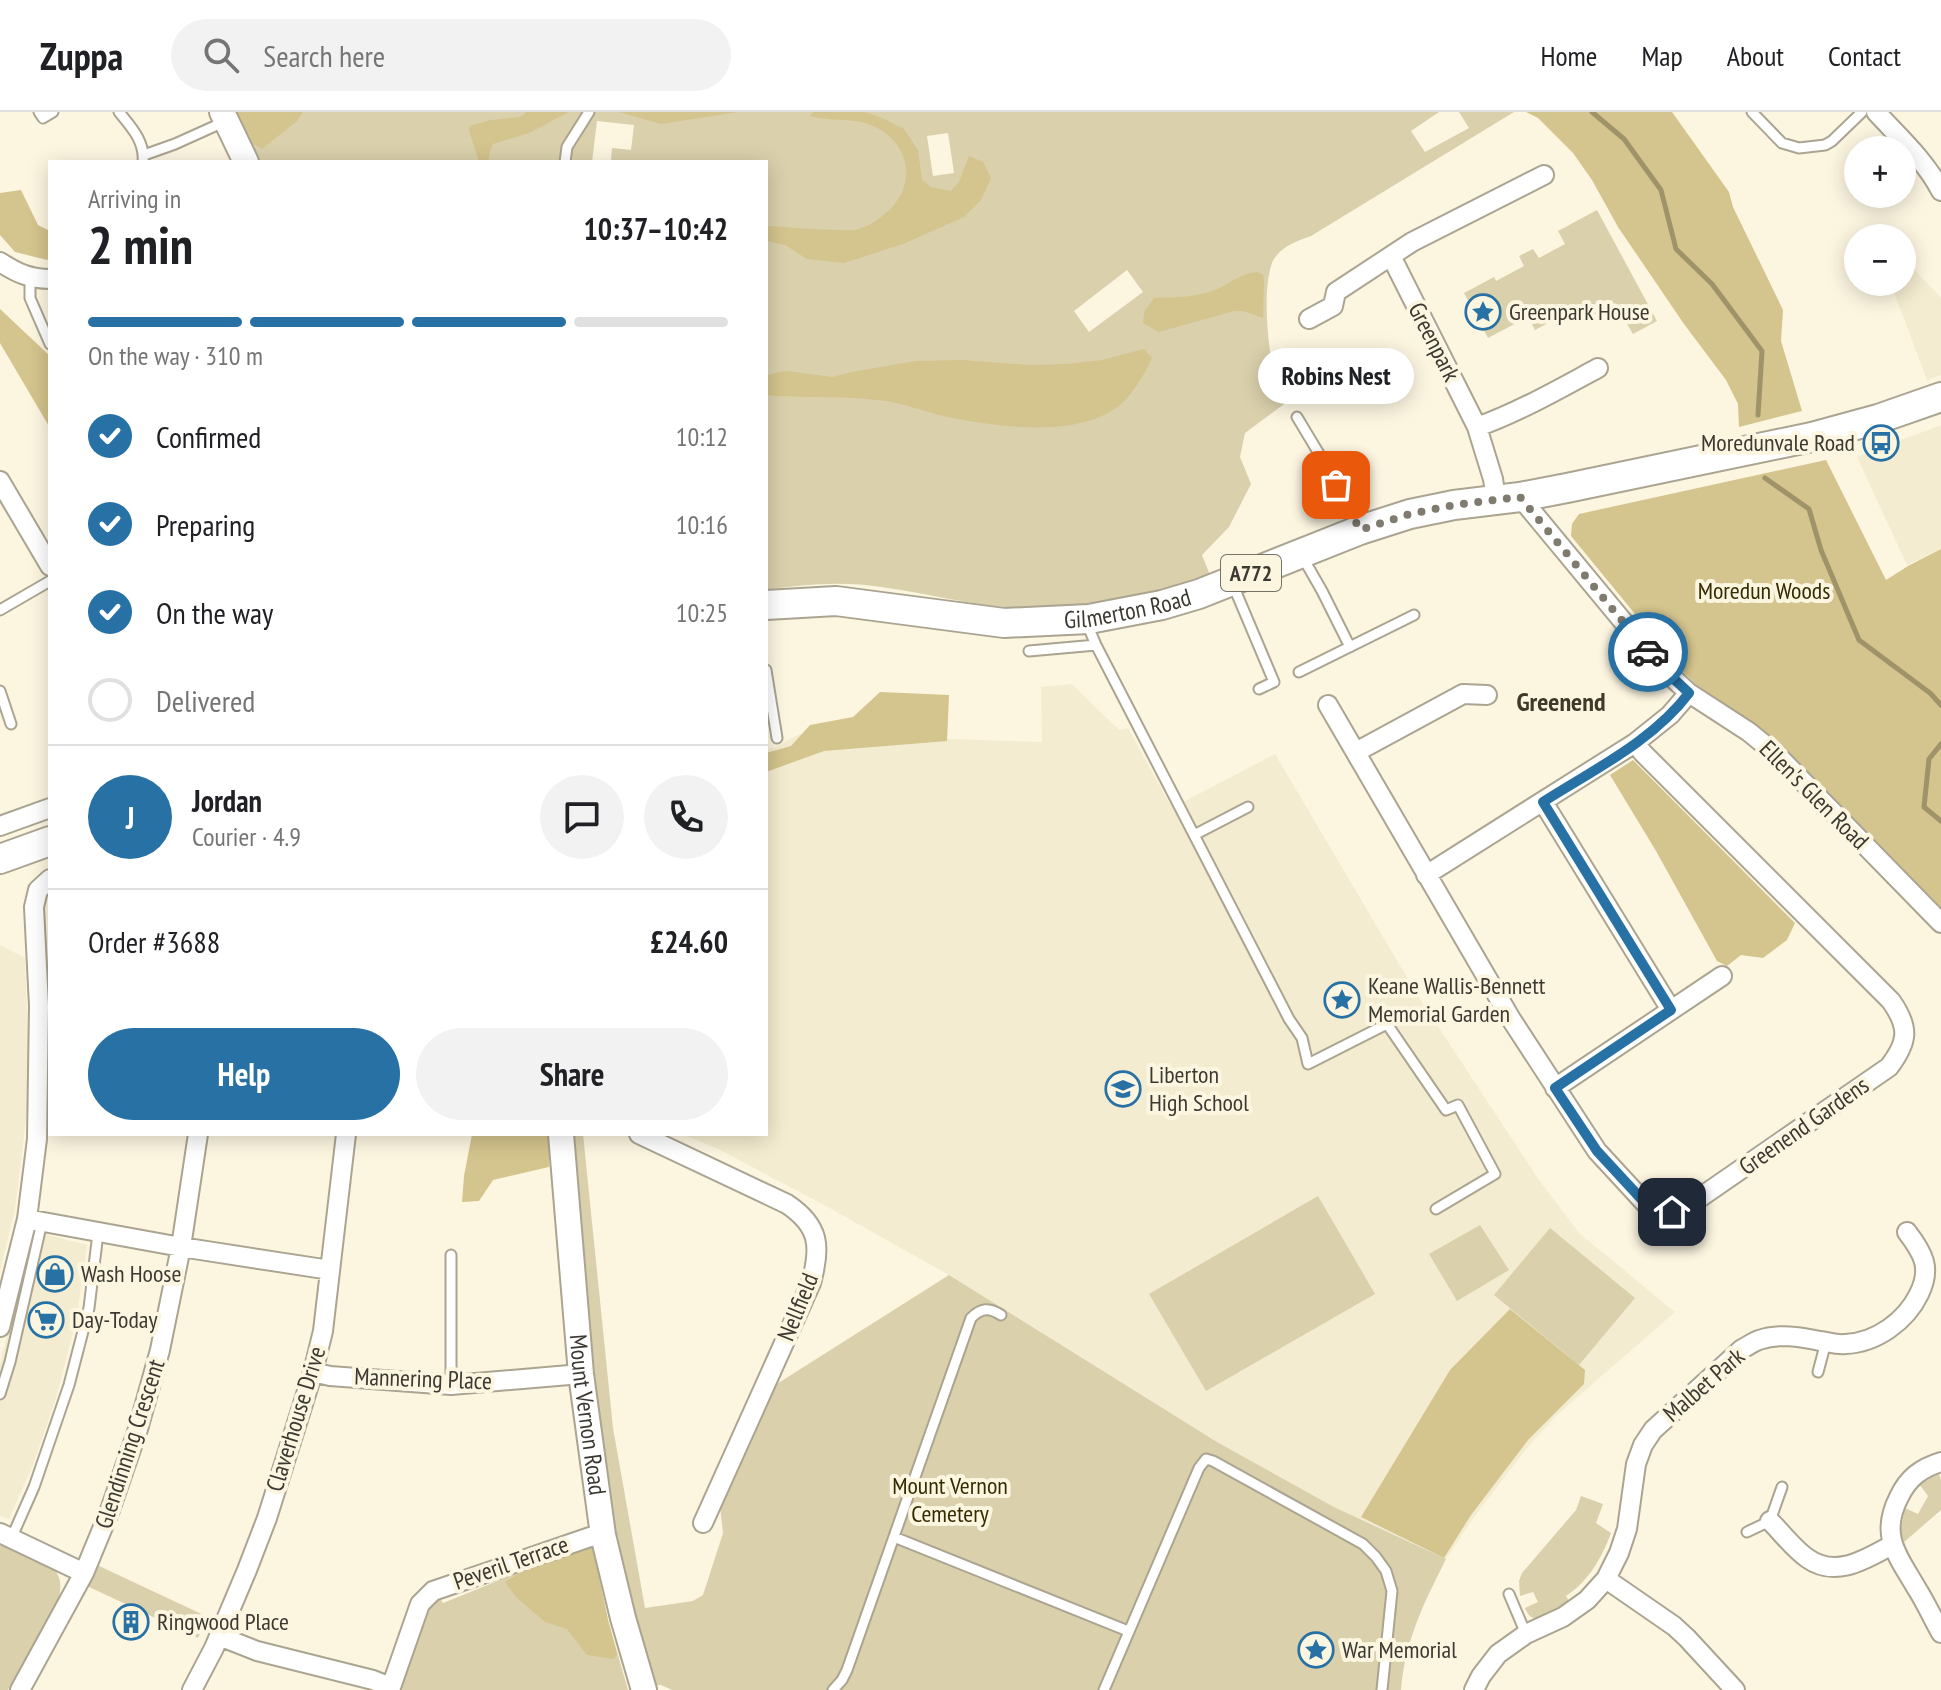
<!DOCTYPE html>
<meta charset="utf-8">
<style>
:root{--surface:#fff;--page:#f2f2f2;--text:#202124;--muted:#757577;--line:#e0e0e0;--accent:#2771a4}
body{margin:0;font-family:"PT Sans Narrow",sans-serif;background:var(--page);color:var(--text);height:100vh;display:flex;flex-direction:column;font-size:30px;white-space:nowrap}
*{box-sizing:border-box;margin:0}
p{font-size:26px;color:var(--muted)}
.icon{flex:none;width:44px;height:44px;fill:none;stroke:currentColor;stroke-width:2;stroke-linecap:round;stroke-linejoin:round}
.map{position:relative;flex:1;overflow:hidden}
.side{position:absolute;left:48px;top:48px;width:720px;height:976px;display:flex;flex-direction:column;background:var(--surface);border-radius:0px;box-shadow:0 4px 20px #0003}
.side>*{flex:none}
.tools{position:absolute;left:1844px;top:24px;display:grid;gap:16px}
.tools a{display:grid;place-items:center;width:72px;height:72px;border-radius:50%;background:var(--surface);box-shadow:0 4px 20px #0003;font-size:40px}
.pin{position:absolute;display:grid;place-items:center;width:68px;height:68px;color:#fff;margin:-34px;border-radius:16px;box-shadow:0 4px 12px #0006}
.courier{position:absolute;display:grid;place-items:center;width:80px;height:80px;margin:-40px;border:6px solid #2771a4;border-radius:50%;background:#fff;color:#222;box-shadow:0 2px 10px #0007}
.bubble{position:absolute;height:56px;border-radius:28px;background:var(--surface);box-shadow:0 4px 20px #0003;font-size:26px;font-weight:800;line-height:56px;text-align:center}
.summary em{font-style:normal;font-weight:800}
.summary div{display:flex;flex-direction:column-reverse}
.summary{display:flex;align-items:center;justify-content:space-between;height:136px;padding:0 40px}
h1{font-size:52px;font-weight:800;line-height:60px}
.bar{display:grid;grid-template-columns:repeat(4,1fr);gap:12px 8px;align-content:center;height:96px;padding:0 40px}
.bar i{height:10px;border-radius:6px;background:var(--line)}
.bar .active{background:var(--accent)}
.bar p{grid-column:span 4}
.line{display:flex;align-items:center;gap:20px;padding:0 40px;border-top:2px solid var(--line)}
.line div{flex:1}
.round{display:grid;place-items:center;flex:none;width:84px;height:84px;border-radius:42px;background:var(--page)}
ol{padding:0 40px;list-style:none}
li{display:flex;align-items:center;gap:24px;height:88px}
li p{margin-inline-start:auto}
li .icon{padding:8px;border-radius:50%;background:var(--accent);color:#fff;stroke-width:4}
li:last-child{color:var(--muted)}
li i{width:44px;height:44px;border:4px solid var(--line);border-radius:50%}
.primary-button{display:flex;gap:16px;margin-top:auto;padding:16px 40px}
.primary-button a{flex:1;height:92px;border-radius:48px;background:var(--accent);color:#fff;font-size:32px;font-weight:800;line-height:92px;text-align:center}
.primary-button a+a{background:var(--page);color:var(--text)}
header{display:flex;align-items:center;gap:48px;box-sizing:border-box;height:112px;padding:0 40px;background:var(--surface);border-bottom:2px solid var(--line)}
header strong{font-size:38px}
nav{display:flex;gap:44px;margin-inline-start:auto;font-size:28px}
.search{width:560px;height:72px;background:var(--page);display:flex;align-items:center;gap:20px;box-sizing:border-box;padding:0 28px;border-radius:44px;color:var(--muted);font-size:30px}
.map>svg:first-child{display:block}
</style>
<header>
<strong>Zuppa</strong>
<div class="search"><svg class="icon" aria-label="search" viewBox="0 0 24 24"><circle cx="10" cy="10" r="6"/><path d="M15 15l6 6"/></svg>Search here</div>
<nav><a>Home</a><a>Map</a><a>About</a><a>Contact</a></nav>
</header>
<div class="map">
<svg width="1941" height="1578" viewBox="0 0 1941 1578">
<rect width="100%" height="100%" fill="#fcf6e1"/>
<path fill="#f4ecd0" d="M1910 153 1941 186V263L1927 268 1890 170H1902V156Z
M1941 313V437L1907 453 1857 345Z
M1072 572 1119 618 1128 616 1172 696 1275 642 1418 884 1539 1068 1580 1122 1675 1200 1557 1303 1527 1336 1474 1405 1446 1447 1334 1395 1217 1330 949 1163 826 1094 718 1037 682 1022H766V637L776 635 799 622 1042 630 1041 575Z
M0 833 25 846 30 976 15 1098 0 1159Z
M32 1119 87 1133 77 1205 57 1283 33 1353 9 1407 0 1404V1251L19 1179Z"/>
<path fill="#dad0ac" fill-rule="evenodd" d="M237 0H1439L1411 19 1425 40 1469 16 1459 0H1514L1311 124C1297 129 1282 134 1274 147 1262 168 1267 231 1273 254 1277 265 1285 277 1291 287L1245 321 1240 345 1251 372 1229 415 1202 443 1210 463C1149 482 1083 500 1019 496 973 494 927 481 881 475 843 469 804 472 766 478V50H611L612 36 631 38 634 13 597 9 592 50H259ZM948 21 954 61 933 64 927 24ZM1127 158 1143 180 1089 220 1074 199Z
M1597 98 1657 209 1633 222 1615 191 1580 211 1572 198 1535 218 1528 205 1488 226 1464 181 1494 165 1496 169 1524 154 1519 144 1533 137 1539 146 1565 132 1558 119Z
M573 1022H583L613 1316 645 1496 693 1489 703 1483 723 1421 720 1394 772 1275 949 1163 1217 1330 1334 1395 1446 1447C1424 1491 1405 1528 1401 1578H672L661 1573H652L620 1455 598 1308 572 1025Z
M1318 1084 1375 1182 1206 1279 1149 1182Z
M1480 1113 1509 1158 1457 1189 1429 1142Z
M1550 1116 1635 1186 1579 1253 1494 1183Z
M1939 1362 1941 1368V1398L1903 1431 1900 1421 1905 1396 1918 1402 1928 1384 1920 1373 1929 1366Z
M1581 1384 1603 1392 1596 1411 1611 1421C1602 1445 1589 1469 1566 1484L1569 1489C1557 1498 1534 1520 1525 1496L1538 1490 1533 1480 1520 1484 1519 1469 1522 1461 1576 1398Z
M592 1432 608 1508 628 1578H397L424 1500 439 1485 443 1491 500 1468 501 1462Z
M0 1433 56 1459C62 1470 61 1478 58 1490L8 1578H0Z
M97 1453 208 1505 198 1526 87 1474Z"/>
<path fill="#d4c48d" d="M228 0H303L297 9 262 37 240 24Z
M527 0H569L529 21 493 32 490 39 488 50H479L470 22 469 14 491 8 520 5Z
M619 0H738L661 12Z
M813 0H865L880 5 904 17 918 38 922 68 931 75 951 79 959 70 969 44 983 50 991 66 981 88 964 105 903 132 844 151 807 147 785 133 766 129V114C791 115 816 118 840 118 846 118 854 119 859 117 866 115 875 110 881 105 918 79 914 31 871 13 851 5 830 10 810 4Z
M1526 0H1672L1729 80 1733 95 1783 198 1781 229 1802 299 1739 315 1738 292 1726 268 1684 212 1618 115 1592 68 1573 41 1538 6Z
M21 78 38 113 50 119V146L47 148 15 140 0 123V81Z
M1258 160 1263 163 1264 169 1263 206 1243 199H1234L1159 220 1143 211 1144 200 1154 186C1177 185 1196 186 1217 177 1231 171 1241 161 1258 160Z
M0 197 50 244V316L0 231Z
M1144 237 1152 246C1146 260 1133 282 1121 292 1081 327 996 315 948 305 925 300 901 290 877 288 852 285 827 285 803 285 791 284 778 285 766 283V264L775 261 787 259 832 265 857 259 916 249 963 248 1028 253 1067 252 1102 248Z
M1826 348 1886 468 1908 454 1941 437V797L1779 632 1745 605 1703 579 1681 558 1571 424 1572 412 1579 402Z
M880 580 949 583 947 629 824 639 766 660V641L791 634 810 613 853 605Z
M1633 648 1795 811 1787 828 1763 846 1741 843 1727 854 1717 849 1656 739 1610 663Z
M472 1022H549V1055L493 1068 479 1089 462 1090 464 1064Z
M1510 1197 1585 1258 1584 1272 1528 1328 1471 1403 1444 1446 1361 1405 1450 1258Z
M592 1432 608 1508 617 1543 613 1547 587 1543 567 1517 545 1510 515 1484 505 1470 523 1459 528 1453Z"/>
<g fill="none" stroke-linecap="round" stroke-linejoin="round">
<path stroke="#9f936a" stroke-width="5" d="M1592 0 1624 27 1661 78 1676 137 1712 172 1762 239 1758 303
M1765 366 1809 397 1821 438 1859 528 1930 581 1941 593
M1941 632 1929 647 1924 695 1941 709"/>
<defs>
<path id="lane" d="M39 0 43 6 53 0
M119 0C131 15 145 29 143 50
M1752 0 1782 31 1799 36 1825 33 1832 29 1862 0
M144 43 175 32 226 9
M565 50 567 35 589 0
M30 166V186L50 232
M1297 305 1324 350 1358 414
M1302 444 1322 479 1350 535
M1233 473 1274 570 1259 577
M0 498 50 469
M1089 510 1090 519 1096 533 1289 907 1302 926 1308 952 1387 912 1446 998 1458 993 1495 1062 1436 1097
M1029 539 1096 533
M766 558 777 626
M1299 560 1414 503
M0 579 11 612
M1194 723 1248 695
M1818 1260 1826 1230
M451 1273V1143
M0 1282 10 1250 42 1110
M1747 1420 1770 1409 1782 1375
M894 1425 1128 1519
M11 1427 34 1375 69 1273 89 1196 98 1121
M1509 1482 1526 1522
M833 1578 842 1568 847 1558 971 1206C981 1196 989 1195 1001 1203
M1104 1578 1199 1356 1206 1347 1213 1349 1363 1432 1376 1445 1386 1459 1392 1479 1382 1578"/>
<path id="street" d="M1876 0C1899 25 1925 48 1941 79
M1391 144 1477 315 1493 367 1496 387
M0 150C17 161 30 167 50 167
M1309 207 1333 194 1336 180 1412 130 1544 63
M1477 315C1519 300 1559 277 1598 256
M0 369 50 454
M1520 385 1660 554 1689 581 1749 620 1776 642 1941 811
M1328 593 1511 907 1597 1039 1645 1091 1659 1099 1672 1100 1682 1098 1889 955C1908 930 1910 916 1891 889L1643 641 1635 631
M1356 640 1463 582 1487 583
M1543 690 1671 898
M0 714 50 696
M1426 763 1635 631 1670 603 1689 581
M1555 976 1722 864
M639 1022 787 1092C820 1114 821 1135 811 1171L703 1411
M27 1107 181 1135 330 1158
M0 1215 27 1107 37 1027 39 894 34 795 38 778 50 767
M313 1260 330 1264 451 1273 581 1262
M1941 1350C1921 1356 1908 1366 1899 1385 1879 1424 1898 1444 1917 1477 1926 1491 1933 1507 1941 1521
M1770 1409C1782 1421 1794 1437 1807 1446 1836 1467 1866 1447 1892 1433
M0 1421 84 1461
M1606 1467 1674 1514 1687 1526 1735 1578
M219 1524 257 1539 373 1568 390 1575
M20 1578 84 1461 110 1398 138 1317 160 1238 181 1135 198 1022
M192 1578 214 1536 247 1458 267 1406 313 1260 323 1219 346 1022
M390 1578 420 1492 433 1479 590 1425 603 1423
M1474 1578 1481 1564 1498 1542 1526 1522 1563 1505 1587 1488 1606 1467 1619 1441 1627 1417 1636 1352 1643 1333 1653 1318 1742 1237C1748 1234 1753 1230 1759 1228 1778 1221 1801 1225 1820 1229 1828 1230 1837 1233 1845 1232 1876 1231 1906 1209 1919 1182 1932 1156 1923 1141 1907 1120"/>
<g id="secondary">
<path d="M222 0 246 50"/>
<path id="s1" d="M561 1022 581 1262 603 1423 623 1506 644 1578"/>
</g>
<g id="primary">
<path id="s2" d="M766 493 836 489 1004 511 1089 507 1162 493 1199 482 1360 418 1410 402 1454 393 1520 385 1567 376 1812 325 1878 307 1941 285"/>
<path d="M0 747 50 729"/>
</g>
</defs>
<use href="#lane" stroke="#aaa491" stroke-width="13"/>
<use href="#street" stroke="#aaa491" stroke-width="22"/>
<use href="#secondary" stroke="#aaa491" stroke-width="28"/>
<use href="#primary" stroke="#aaa491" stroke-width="32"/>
<use href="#lane" stroke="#fff" stroke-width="9"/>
<use href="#street" stroke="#fff" stroke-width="18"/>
<use href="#secondary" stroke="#fff" stroke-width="24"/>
<use href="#primary" stroke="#fff" stroke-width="28"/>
</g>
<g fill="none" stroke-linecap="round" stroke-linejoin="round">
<path stroke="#7f7b6f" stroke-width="8" stroke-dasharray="0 14.4" d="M1336 373 1360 418 1410 402 1454 393 1520 385 1648 540"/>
<path stroke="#2771a4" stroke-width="10" d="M1648 540 1660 554 1689 581C1653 629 1593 658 1543 690L1671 898 1555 976 1597 1039 1645 1091 1659 1099 1672 1100"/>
</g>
<defs>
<symbol id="sight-ring" viewBox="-11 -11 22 22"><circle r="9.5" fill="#fcf6e1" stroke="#2771a4" stroke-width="1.5"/><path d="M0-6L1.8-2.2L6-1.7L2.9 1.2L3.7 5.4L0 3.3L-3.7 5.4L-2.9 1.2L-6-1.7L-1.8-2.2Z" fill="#2771a4"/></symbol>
<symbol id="bus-ring" viewBox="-11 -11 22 22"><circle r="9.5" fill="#fcf6e1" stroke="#2771a4" stroke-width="1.5"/><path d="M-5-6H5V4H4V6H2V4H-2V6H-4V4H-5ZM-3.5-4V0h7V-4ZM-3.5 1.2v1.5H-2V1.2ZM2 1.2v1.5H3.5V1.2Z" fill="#2771a4"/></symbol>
<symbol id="school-ring" viewBox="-11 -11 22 22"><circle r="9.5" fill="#fcf6e1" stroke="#2771a4" stroke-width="1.5"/><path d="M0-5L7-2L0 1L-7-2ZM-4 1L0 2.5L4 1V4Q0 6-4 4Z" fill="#2771a4"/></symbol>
<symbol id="shop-ring" viewBox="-11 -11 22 22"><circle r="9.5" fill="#fcf6e1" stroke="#2771a4" stroke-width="1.5"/><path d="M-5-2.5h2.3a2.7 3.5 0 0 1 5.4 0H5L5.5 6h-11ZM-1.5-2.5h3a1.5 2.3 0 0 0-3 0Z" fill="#2771a4"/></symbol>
<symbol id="supermarket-ring" viewBox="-11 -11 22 22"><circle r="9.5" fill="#fcf6e1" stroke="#2771a4" stroke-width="1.5"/><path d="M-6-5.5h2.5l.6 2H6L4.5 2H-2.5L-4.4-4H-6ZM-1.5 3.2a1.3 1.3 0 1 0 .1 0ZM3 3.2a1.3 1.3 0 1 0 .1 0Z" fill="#2771a4"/></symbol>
<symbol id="building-ring" viewBox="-11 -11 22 22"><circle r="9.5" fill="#fcf6e1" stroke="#2771a4" stroke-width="1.5"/><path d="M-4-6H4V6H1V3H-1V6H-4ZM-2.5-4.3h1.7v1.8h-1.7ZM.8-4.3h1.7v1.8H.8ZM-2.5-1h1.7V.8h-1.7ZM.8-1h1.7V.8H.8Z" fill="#2771a4"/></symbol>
</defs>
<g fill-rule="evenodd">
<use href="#sight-ring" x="1463" y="180" width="40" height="40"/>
<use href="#bus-ring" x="1861" y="311" width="40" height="40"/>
<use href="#sight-ring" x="1322" y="868" width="40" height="40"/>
<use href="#school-ring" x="1103" y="957" width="40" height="40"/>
<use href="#shop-ring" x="35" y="1142" width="40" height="40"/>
<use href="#supermarket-ring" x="26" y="1188" width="40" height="40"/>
<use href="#building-ring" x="111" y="1490" width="40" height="40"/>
<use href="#sight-ring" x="1296" y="1518" width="40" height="40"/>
</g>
<g text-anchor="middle" stroke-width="8" stroke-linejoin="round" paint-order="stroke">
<rect fill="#fcf6e1" stroke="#757266" stroke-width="2" x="1221" y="443" width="60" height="36" rx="6"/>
<g font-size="22" font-weight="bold" fill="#3b3931">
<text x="1251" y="469">A772</text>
</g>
<g font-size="24" fill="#3b3931" stroke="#fcf6e1" text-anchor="start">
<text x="1509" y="208">Greenpark House</text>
<text x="1855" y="339" text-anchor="end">Moredunvale Road</text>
<text x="1368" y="882">Keane Wallis-Bennett<tspan x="1368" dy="28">Memorial Garden</tspan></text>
<text x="1149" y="971">Liberton<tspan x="1149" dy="28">High School</tspan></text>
<text x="81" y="1170">Wash Hoose</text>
<text x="72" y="1216">Day-Today</text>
<text x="157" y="1518">Ringwood Place</text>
<text x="1342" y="1546">War Memorial</text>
</g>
<g font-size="24" fill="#3b3931" stroke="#fcf6e1">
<text transform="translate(1434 230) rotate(63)" y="8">Greenpark</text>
<text dy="8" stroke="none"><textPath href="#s2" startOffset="364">Gilmerton Road</textPath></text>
<text transform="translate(1814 683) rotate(45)" y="8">Ellen's Glen Road</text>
<text transform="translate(1804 1014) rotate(-35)" y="8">Greenend Gardens</text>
<text transform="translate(798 1195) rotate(-68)" y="8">Nellfield</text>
<text transform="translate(423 1267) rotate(2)" y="8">Mannering Place</text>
<text transform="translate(1704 1273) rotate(-41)" y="8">Malbet Park</text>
<text dy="8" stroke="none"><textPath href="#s1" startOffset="282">Mount Vernon Road</textPath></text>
<text transform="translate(296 1307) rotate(-73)" y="8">Claverhouse Drive</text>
<text transform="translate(130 1332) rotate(-72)" y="8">Glendinning Crescent</text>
<text transform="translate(511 1451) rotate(-19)" y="8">Peveril Terrace</text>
</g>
<g font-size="24" fill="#362b00" stroke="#fcf6e1">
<text x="1764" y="487">Moredun Woods</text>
<text x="950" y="1382">Mount Vernon<tspan x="950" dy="28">Cemetery</tspan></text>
</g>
<g font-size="26" font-weight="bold" fill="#3e3929" stroke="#fcf6e1">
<text x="1561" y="599">Greenend</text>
</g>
</g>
</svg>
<div class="tools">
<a>+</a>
<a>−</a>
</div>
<div class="pin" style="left:1336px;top:373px;background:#ea580c"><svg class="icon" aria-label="bag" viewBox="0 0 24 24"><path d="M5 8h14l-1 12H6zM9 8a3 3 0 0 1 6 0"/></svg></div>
<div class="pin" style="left:1672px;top:1100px;background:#1f2937"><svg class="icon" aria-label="home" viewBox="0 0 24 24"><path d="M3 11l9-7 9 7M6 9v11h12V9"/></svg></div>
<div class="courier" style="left:1648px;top:540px"><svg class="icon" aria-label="car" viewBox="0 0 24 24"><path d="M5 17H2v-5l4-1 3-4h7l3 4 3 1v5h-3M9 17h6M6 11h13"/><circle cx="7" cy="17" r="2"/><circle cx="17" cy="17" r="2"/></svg></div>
<div class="bubble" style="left:1258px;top:236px;width:156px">Robins Nest</div>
<section class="side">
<div class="summary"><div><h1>2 min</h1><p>Arriving in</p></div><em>10:37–10:42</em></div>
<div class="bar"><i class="active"></i><i class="active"></i><i class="active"></i><i></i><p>On the way · 310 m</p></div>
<ol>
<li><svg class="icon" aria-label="check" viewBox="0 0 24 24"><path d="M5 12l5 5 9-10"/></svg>Confirmed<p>10:12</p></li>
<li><svg class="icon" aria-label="check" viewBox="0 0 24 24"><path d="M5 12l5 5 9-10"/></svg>Preparing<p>10:16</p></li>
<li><svg class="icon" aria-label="check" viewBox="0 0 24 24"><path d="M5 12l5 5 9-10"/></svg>On the way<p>10:25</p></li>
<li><i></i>Delivered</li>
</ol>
<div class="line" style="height:144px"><b class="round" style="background:var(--accent);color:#fff">J</b><div><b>Jordan</b><p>Courier · 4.9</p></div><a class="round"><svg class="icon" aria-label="chat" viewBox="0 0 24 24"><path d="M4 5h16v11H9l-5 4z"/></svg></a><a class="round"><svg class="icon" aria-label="phone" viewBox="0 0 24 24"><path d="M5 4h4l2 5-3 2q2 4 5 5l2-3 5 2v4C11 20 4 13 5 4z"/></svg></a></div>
<div class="line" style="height:104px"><div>Order #3688</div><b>£24.60</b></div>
<div class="primary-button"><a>Help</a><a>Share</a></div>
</section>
</div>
